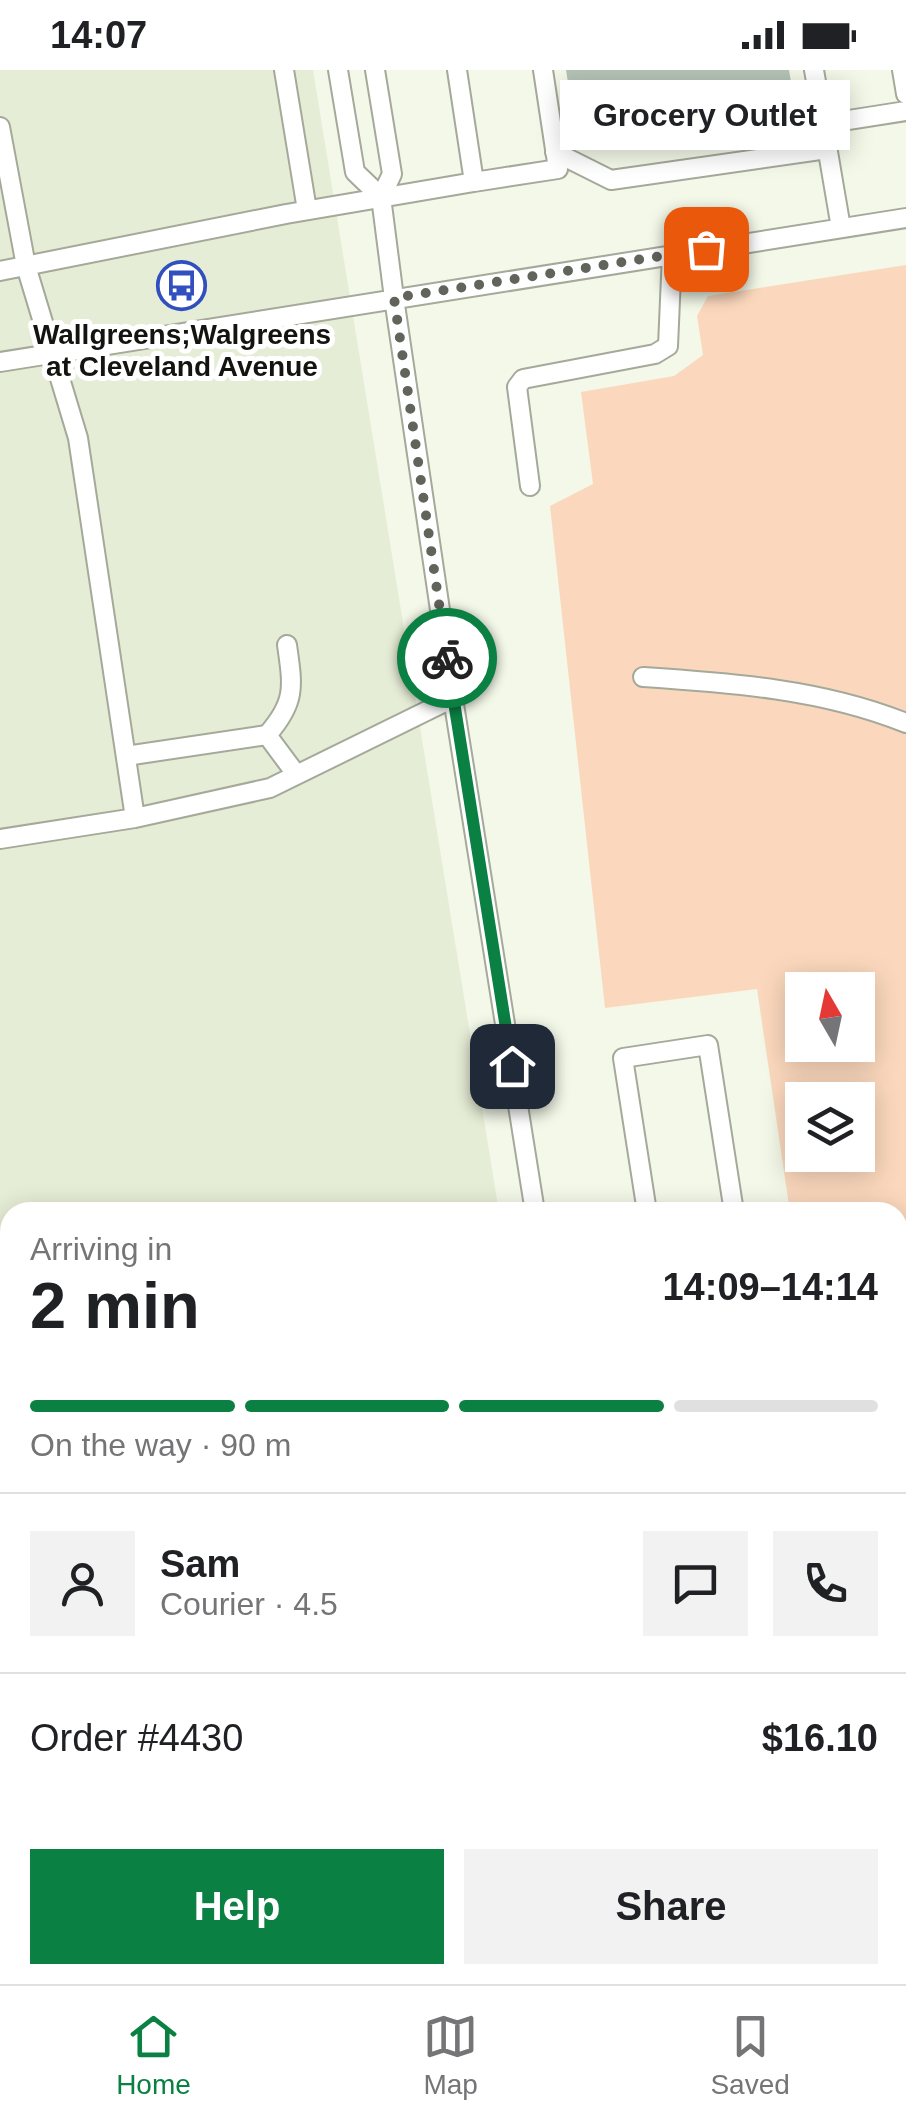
<!DOCTYPE html>
<meta charset="utf-8">
<style>
:root{--surface:#fff;--page:#f2f2f2;--text:#202124;--muted:#757577;--line:#e0e0e0;--accent:#0b8043}
body{margin:0;font-family:Arial,sans-serif;background:var(--page);color:var(--text);height:100vh;display:flex;flex-direction:column;font-size:38px;white-space:nowrap}
*{box-sizing:border-box;margin:0}
p{font-size:32px;color:var(--muted)}
.icon{flex:none;width:55px;height:55px;fill:none;stroke:currentColor;stroke-width:2;stroke-linecap:round;stroke-linejoin:round}
.map{position:relative;flex:1;overflow:hidden}
.details{position:absolute;left:0px;top:1132px;width:908px;height:782px;display:flex;flex-direction:column;background:var(--surface);border-radius:30px 30px 0 0;box-shadow:0 5px 25px #0003}
.details>*{flex:none}
.needle{width:65px;rotate:351deg}
.buttons{position:absolute;left:785px;top:902px;display:grid;gap:20px}
.buttons a{display:grid;place-items:center;width:90px;height:90px;border-radius:0px;background:var(--surface);box-shadow:0 5px 25px #0003;font-size:50px}
.pin{position:absolute;display:grid;place-items:center;width:85px;height:85px;color:#fff;margin:-42px;border-radius:20px;box-shadow:0 5px 15px #0006}
.courier{position:absolute;display:grid;place-items:center;width:100px;height:100px;margin:-50px;border:8px solid #0b8043;border-radius:50%;background:#fff;color:#222;box-shadow:0 2px 12px #0007}
.bubble{position:absolute;height:70px;border-radius:0px;background:var(--surface);box-shadow:0 5px 25px #0003;font-size:32px;font-weight:700;line-height:70px;text-align:center}
.summary em{font-style:normal;font-weight:700}
.summary div{display:flex;flex-direction:column-reverse}
.summary{display:flex;align-items:center;justify-content:space-between;height:170px;padding:0 30px}
h1{font-size:65px;font-weight:700;line-height:75px}
.bar{display:grid;grid-template-columns:repeat(4,1fr);gap:15px 10px;align-content:center;height:120px;padding:0 30px}
.bar i{height:12px;border-radius:8px;background:var(--line)}
.bar .current{background:var(--accent)}
.bar p{grid-column:span 4}
.line{display:flex;align-items:center;gap:25px;padding:0 30px;border-top:2px solid var(--line)}
.line div{flex:1}
.round{display:grid;place-items:center;flex:none;width:105px;height:105px;border-radius:0px;background:var(--page)}
.cta{display:flex;gap:20px;margin-top:auto;padding:20px 30px}
.cta a{flex:1;height:115px;border-radius:0px;background:var(--accent);color:#fff;font-size:40px;font-weight:700;line-height:115px;text-align:center}
.cta a+a{background:var(--page);color:var(--text)}
.status{display:flex;justify-content:space-between;align-items:center;height:70px;padding:0 50px;background:var(--surface);direction:ltr}
.status svg{height:28px;fill:currentColor}
.menu{display:flex;justify-content:space-around;align-items:center;height:140px;border-top:2px solid var(--line);background:var(--surface);font-size:28px;color:var(--muted)}
.menu a{display:grid;justify-items:center;gap:5px}
.menu .current{color:var(--accent)}
.map>svg:first-child{display:block}
</style>
<div class="status"><b>14:07</b><svg viewBox="0 0 49 12"><path d="M0 12V9h3v3zM5 12V6h3v6zM10 12V3h3v9zM15 12V0h3v12zM26 1h20v11H26zM47 4h2v5h-2z"/></svg></div>
<div class="map">
<svg width="906" height="1914" viewBox="0 0 906 1914">
<rect width="100%" height="100%" fill="#f3f8e8"/>
<path fill="#e6edd6" d="M0 0H313L499 1142H10V1905H446L386 1914H0Z"/>
<path fill="#fbd8bd" fill-rule="evenodd" d="M906 195V1809L898 1811V1142H790L757 919 605 938 550 436 593 414 581 322 674 306 703 285 697 246 708 226ZM802 920H858V975H802ZM802 1030H858V1085H802Z"/>
<path fill="#b5c3b7" d="M566 0H789L799 60 748 68 744 42 577 69Z
M10 1365V1858L0 1860V1367Z"/>
<g fill="none" stroke-linecap="round" stroke-linejoin="round">
<defs>
<path id="service" d="M284 0 307 140
M338 0 355 102 381 127
M375 0 392 104 381 127 394 228 453 628 535 1142
M814 0 841 158
M902 0 906 24
M823 54 906 41
M0 57 26 196 78 368 135 748
M555 82 611 110 827 79
M474 112 558 99 543 0
M0 201 286 144 474 112 457 0
M0 292 906 148
M530 416 517 317 523 309 655 284 668 276 672 184
M287 575C293 617 296 632 267 665L296 704
M643 607C732 613 822 619 906 653
M126 686 267 665
M0 769 135 748 270 718 453 628
M647 1142 623 988 708 975 734 1142
M0 1319 10 1317
M362 1905 363 1914
M0 1906 10 1904"/>
<path id="minor" d="M898 1865 906 1864
M578 1914 632 1905"/>
</defs>
<use href="#service" stroke="#a4a99a" stroke-width="22"/>
<use href="#minor" stroke="#a4a99a" stroke-width="38"/>
<use href="#service" stroke="#fff" stroke-width="18"/>
<use href="#minor" stroke="#fff" stroke-width="32"/>
</g>
<g fill="none" stroke-linecap="round" stroke-linejoin="round">
<path stroke="#61645b" stroke-width="10" stroke-dasharray="0 18" d="M447 588 394 228 706 179"/>
<path stroke="#0b8043" stroke-width="12" d="M447 588 512 996"/>
</g>
<defs>
<symbol id="bus-ring" viewBox="-11 -11 22 22"><circle r="9.5" fill="#fff" stroke="#314fbf" stroke-width="1.5"/><path d="M-5-6H5V4H4V6H2V4H-2V6H-4V4H-5ZM-3.5-4V0h7V-4ZM-3.5 1.2v1.5H-2V1.2ZM2 1.2v1.5H3.5V1.2Z" fill="#314fbf"/></symbol>
</defs>
<g fill-rule="evenodd">
<use href="#bus-ring" x="154" y="188" width="55" height="55"/>
</g>
<g text-anchor="middle" stroke-width="10" stroke-linejoin="round" paint-order="stroke">
<g font-size="28" font-weight="bold" fill="#13140f" stroke="#fff">
<text x="182" y="274">Wallgreens;Walgreens<tspan x="182" dy="32">at Cleveland Avenue</tspan></text>
</g>
</g>
</svg>
<div class="buttons">
<a><svg class="needle" viewBox="-14 -14 28 28"><path d="M0-13l5 13h-10z" fill="#e53935"/><path d="M0 13l5-13h-10z" fill="#757577"/></svg></a>
<a><svg class="icon" aria-label="layers" viewBox="0 0 24 24"><path d="M12 4l9 5-9 5-9-5zM3 14l9 5 9-5"/></svg></a>
</div>
<div class="pin" style="left:706px;top:179px;background:#ea580c"><svg class="icon" aria-label="bag" viewBox="0 0 24 24"><path d="M5 8h14l-1 12H6zM9 8a3 3 0 0 1 6 0"/></svg></div>
<div class="pin" style="left:512px;top:996px;background:#1f2937"><svg class="icon" aria-label="home" viewBox="0 0 24 24"><path d="M3 11l9-7 9 7M6 9v11h12V9"/></svg></div>
<div class="courier" style="left:447px;top:588px"><svg class="icon" aria-label="bike" viewBox="0 0 24 24"><circle cx="6" cy="16" r="4"/><circle cx="18" cy="16" r="4"/><path d="M6 16l4-8h5l3 8M10 8l3 8H6M13 5h3"/></svg></div>
<div class="bubble" style="left:560px;top:10px;width:290px">Grocery Outlet</div>
<section class="details">
<div class="summary"><div><h1>2 min</h1><p>Arriving in</p></div><em>14:09–14:14</em></div>
<div class="bar"><i class="current"></i><i class="current"></i><i class="current"></i><i></i><p>On the way · 90 m</p></div>
<div class="line" style="height:180px"><a class="round"><svg class="icon" aria-label="person" viewBox="0 0 24 24"><circle cx="12" cy="8" r="4"/><path d="M4 21q1-7 8-7t8 7"/></svg></a><div><b>Sam</b><p>Courier · 4.5</p></div><a class="round"><svg class="icon" aria-label="chat" viewBox="0 0 24 24"><path d="M4 5h16v11H9l-5 4z"/></svg></a><a class="round"><svg class="icon" aria-label="phone" viewBox="0 0 24 24"><path d="M5 4h4l2 5-3 2q2 4 5 5l2-3 5 2v4C11 20 4 13 5 4z"/></svg></a></div>
<div class="line" style="height:130px"><div>Order #4430</div><b>$16.10</b></div>
<div class="cta"><a>Help</a><a>Share</a></div>
</section>
</div>
<nav class="menu">
<a class="current"><svg class="icon" aria-label="home" viewBox="0 0 24 24"><path d="M3 11l9-7 9 7M6 9v11h12V9"/></svg>Home</a>
<a><svg class="icon" aria-label="map" viewBox="0 0 24 24"><path d="M3 6l6-2 6 2 6-2v14l-6 2-6-2-6 2zM9 4v14M15 6v14"/></svg>Map</a>
<a><svg class="icon" aria-label="saved" viewBox="0 0 24 24"><path d="M7 4h10v16l-5-4-5 4z"/></svg>Saved</a>
</nav>
